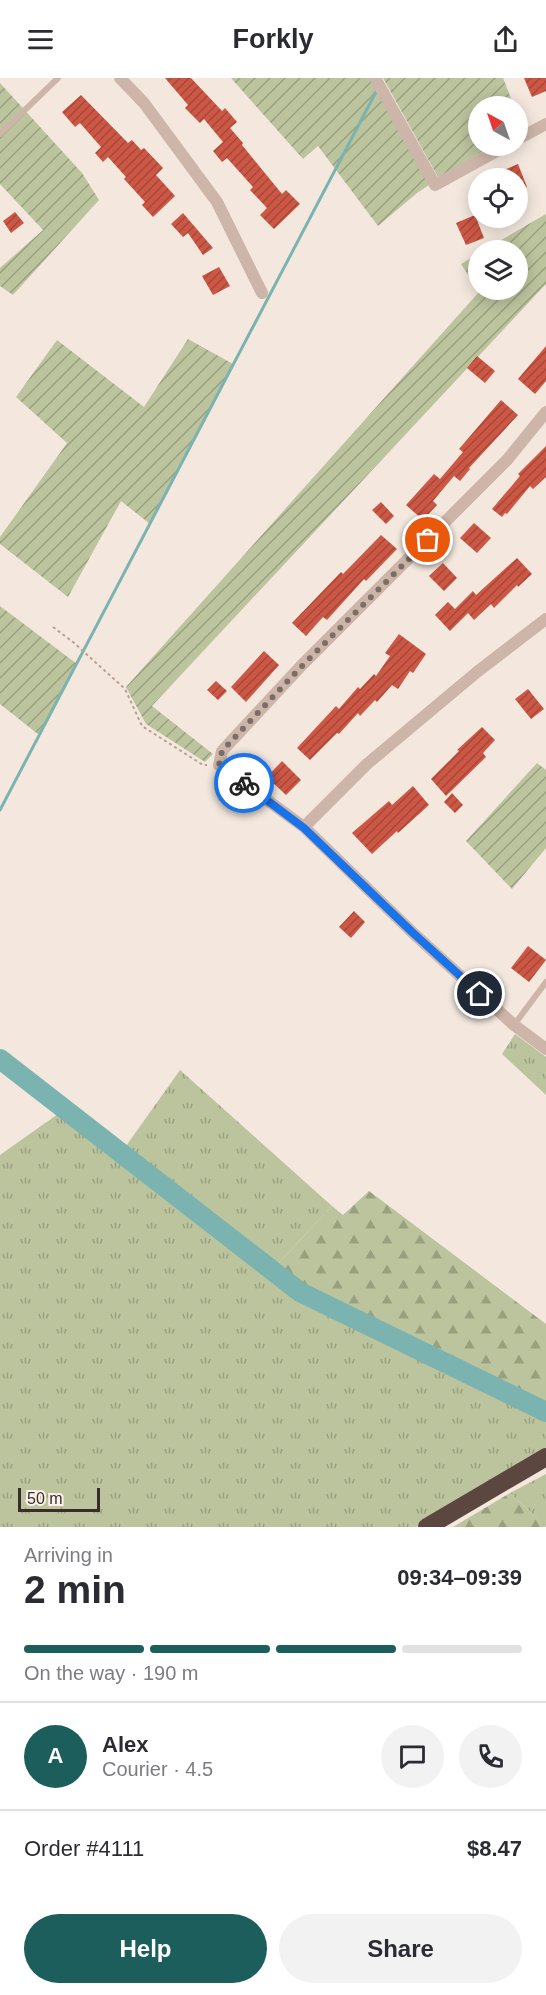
<!DOCTYPE html>
<meta charset="utf-8">
<style>
:root{--surface:#fff;--page:#f2f2f3;--text:#2b2b33;--muted:#7c7c81;--line:#e1e1e2;--accent:#1c5e5c}
body{margin:0;font-family:Arial,sans-serif;background:var(--page);color:var(--text);height:100vh;display:flex;flex-direction:column;font-size:22px;white-space:nowrap}
*{box-sizing:border-box;margin:0}
p{font-size:20px;color:var(--muted)}
.icon{flex:none;width:33px;height:33px;fill:none;stroke:currentColor;stroke-width:2;stroke-linecap:round;stroke-linejoin:round}
.map{position:relative;height:1449px;overflow:hidden}
.sheet{display:flex;flex-direction:column;background:var(--surface);flex:1}
.sheet>*{flex:none}
.needle{width:39px;rotate:320deg}
.tools{position:absolute;left:468px;top:18px;display:grid;gap:12px}
.tools a{display:grid;place-items:center;width:60px;height:60px;border-radius:50%;background:var(--surface);box-shadow:0 3px 15px #0003;font-size:30px}
.scale{position:absolute;left:18px;bottom:15px;width:82px;box-sizing:border-box;padding-left:6px;border:3px solid #3a2d29;border-top:0;font-size:16px;line-height:21px;white-space:nowrap;color:#3a2d29;-webkit-text-stroke:4px #fbf2eb;paint-order:stroke}
.pin{position:absolute;display:grid;place-items:center;width:51px;height:51px;color:#fff;margin:-26px;border:3px solid #fff;border-radius:50%;box-shadow:0 2px 6px #0007}
.courier{position:absolute;display:grid;place-items:center;width:60px;height:60px;margin:-30px;border:4px solid #1a73e8;border-radius:50%;background:#fff;color:#222;box-shadow:0 2px 8px #0007}
.head em{font-style:normal;font-weight:700}
.head div{display:flex;flex-direction:column-reverse}
.head{display:flex;align-items:center;justify-content:space-between;height:102px;padding:0 24px}
h1{font-size:39px;font-weight:700;line-height:45px}
.bar{display:grid;grid-template-columns:repeat(4,1fr);gap:9px 6px;align-content:center;height:72px;padding:0 24px}
.bar i{height:8px;border-radius:4px;background:var(--line)}
.bar .active{background:var(--accent)}
.bar p{grid-column:span 4}
.line{display:flex;align-items:center;gap:15px;padding:0 24px;border-top:2px solid var(--line)}
.line div{flex:1}
.round{display:grid;place-items:center;flex:none;width:63px;height:63px;border-radius:32px;background:var(--page)}
.button{display:flex;gap:12px;margin-top:auto;padding:12px 24px}
.button a{flex:1;height:69px;border-radius:36px;background:var(--accent);color:#fff;font-size:24px;font-weight:700;line-height:69px;text-align:center}
.button a+a{background:var(--page);color:var(--text)}
header{display:flex;justify-content:space-between;align-items:center;height:78px;padding:0 24px;background:var(--surface);font-size:27px;font-weight:700}
.map>svg:first-child{display:block}
</style>
<header><svg class="icon" aria-label="menu" viewBox="0 0 24 24"><path d="M4 6h16M4 12h16M4 18h16"/></svg>Forkly<svg class="icon" aria-label="share" viewBox="0 0 24 24"><path d="M12 15V3M7 8l5-5 5 5M5 13v7h14v-7"/></svg></header>
<div class="map">
<svg width="546" height="1449" viewBox="0 0 546 1449">
<defs>
<pattern id="grass-tufts" width="24" height="20" patternUnits="userSpaceOnUse" patternTransform="scale(1.5)"><rect width="24" height="20" fill="#bbc49d"/><path d="M3 7l-1-3M5 7V3M7 7l1-3M15 17l-1-3M17 17v-4M19 17l1-3" fill="none" stroke="#99a080"/></pattern>
<pattern id="forest-firs" width="22" height="20" patternUnits="userSpaceOnUse" patternTransform="scale(1.5)"><rect width="22" height="20" fill="#bbc49d"/><path d="M5 1l3.5 6h-7zM16 11l3.5 6h-7z" fill="#99a080"/></pattern>
<pattern id="garden-furrows" width="10" height="10" patternUnits="userSpaceOnUse" patternTransform="scale(1.5)"><rect width="10" height="10" fill="#bbc49d"/><path d="M-1 1l2-2M0 10L10 0M9 11l2-2" fill="none" stroke="#99a080"/></pattern>
<pattern id="building-hatch" width="6" height="6" patternUnits="userSpaceOnUse" patternTransform="scale(1.5)"><rect width="6" height="6" fill="#cc5744"/><path d="M-1 1l2-2M0 6l6-6M5 7l2-2" fill="none" stroke="#a74839"/></pattern>
</defs>
<rect width="100%" height="100%" fill="#f4e8de"/>
<path fill="url(#grass-tufts)" d="M515 956 546 979V1017L502 976Z
M180 992 332 1128 272 1192 300 1214 546 1334V1371L416 1449H0V1077L65 1031 121 1075Z
M546 1396V1449L510 1415Z"/>
<path fill="url(#forest-firs)" d="M369 1113 546 1246V1334L300 1214 272 1192 332 1128 343 1137Z
M510 1415 546 1449H453Z"/>
<path fill="url(#garden-furrows)" d="M231 0H370L429 107 417 115 378 148 318 68 303 81Z
M383 0H503L514 28H478V68H491L439 101Z
M0 5 82 95 99 122 13 217 0 208V190L43 152 0 106Z
M546 136V206L152 628 213 676 205 684 146 646 126 609 479 214 461 186 478 176V212H518V172H484Z
M188 261 233 286 150 446 121 423 68 519 0 466V459L67 365 16 319 57 262 144 329Z
M0 528 77 586 39 657 0 626Z
M537 685 546 692V770L512 811 466 763Z"/>
<g fill="none" stroke-linecap="round" stroke-linejoin="round">
<path stroke="#7bb3b0" stroke-width="3" d="M0 732 377 12"/>
<path stroke="#7bb3b0" stroke-width="20" d="M0 981 300 1214 546 1334"/>
</g>
<path fill="url(#building-hatch)" d="M165 0H191L222 33 225 30 237 44 230 50 243 65 242 67 282 116 286 112 300 126 274 151 260 137 267 130 250 112 253 109 227 80 222 84 213 73 223 64 204 41 200 45 185 30 188 27Z
M524 0H546V13L532 19Z
M81 17 128 65 132 62 141 72 144 70 163 90 156 97 175 118 153 139 142 127 145 124 124 101 126 99 108 79 103 84 95 75 101 69 80 45 75 49 62 34Z
M518 86 527 109 518 114V100H485Z
M15 134 24 145 11 155 3 143Z
M183 135 213 170 203 177 188 155 183 159 171 146Z
M475 137 484 160 466 167 456 145Z
M219 189 230 208 213 217 202 198Z
M546 268V303L535 316 518 301Z
M477 278 495 293 485 305 467 290Z
M501 322 518 337 469 390 470 391 460 403 454 398 433 423 437 427 423 442 406 427 434 396 440 401 463 374 459 371Z
M546 368V399L533 411 530 408 507 436 505 435 502 439 492 431 520 398 518 396Z
M381 424 394 438 386 446 372 432Z
M474 445 491 460 477 475 460 460Z
M381 457 397 471 366 503 364 501 327 542 323 539 306 558 292 545 341 494 343 496Z
M517 480 532 496 518 509 517 507 494 530 491 526 474 542 468 535 450 553 435 537 448 524 455 531 473 513 476 517Z
M443 485 457 500 444 513 429 498Z
M399 556 426 576 413 595 410 593 398 611 392 607 377 624 375 622 360 638 358 635 339 656 337 655 310 682 297 670 336 628 339 631 358 609 360 611 374 596 376 598 390 578 385 575Z
M264 573 279 587 246 624 231 609Z
M216 603 227 613 218 622 207 612Z
M528 611 544 631 531 641 515 621Z
M482 649 495 662 483 675 486 679 446 718 431 701 459 673 457 672Z
M282 683 301 702 286 717 267 699Z
M413 708 429 727 398 755 397 753 372 776 352 755 389 723 392 727Z
M452 715 463 727 455 735 444 724Z
M354 833 365 844 351 860 339 849Z
M528 868 546 882 529 904 511 890Z"/>
<g fill="none" stroke-linecap="round" stroke-linejoin="round">
<path stroke="#b9a093" stroke-width="2" stroke-dasharray="3 3" stroke-linecap="butt" d="M53 549 73 564 125 611 142 648 203 687H207"/>
<path stroke="#cdb6a9" stroke-width="6" d="M0 56 58 0
M514 947 546 904"/>
<path stroke="#cdb6a9" stroke-width="12" d="M120 0 144 25 217 124 262 215
M375 0 435 107 506 68
M518 61 546 46
M546 334 507 382 301 588 222 673 219 687 304 749 412 854 514 947 546 971
M304 749 367 686 477 594 546 541"/>
<path stroke="#5b4640" stroke-width="18" d="M427 1449 546 1379"/>
</g>
<g fill="none" stroke-linecap="round" stroke-linejoin="round">
<path stroke="#7b6e68" stroke-width="6" stroke-dasharray="0 10.8" d="M244 705 219 687 222 673 302 588 428 462"/>
<path stroke="#1a73e8" stroke-width="8" d="M244 705 304 750 412 854 480 916"/>
</g>
</svg>
<div class="tools">
<a><svg class="needle" viewBox="-14 -14 28 28"><path d="M0-13l5 13h-10z" fill="#e53935"/><path d="M0 13l5-13h-10z" fill="#7c7c81"/></svg></a>
<a><svg class="icon" aria-label="locate" viewBox="0 0 24 24"><circle cx="12" cy="12" r="6"/><path d="M12 2v4M12 18v4M2 12h4M18 12h4"/></svg></a>
<a><svg class="icon" aria-label="layers" viewBox="0 0 24 24"><path d="M12 4l9 5-9 5-9-5zM3 14l9 5 9-5"/></svg></a>
</div>
<div class="scale">50 m</div>
<div class="pin" style="left:428px;top:462px;background:#ea580c"><svg class="icon" aria-label="bag" viewBox="0 0 24 24"><path d="M5 8h14l-1 12H6zM9 8a3 3 0 0 1 6 0"/></svg></div>
<div class="pin" style="left:480px;top:916px;background:#1f2937"><svg class="icon" aria-label="home" viewBox="0 0 24 24"><path d="M3 11l9-7 9 7M6 9v11h12V9"/></svg></div>
<div class="courier" style="left:244px;top:705px"><svg class="icon" aria-label="bike" viewBox="0 0 24 24"><circle cx="6" cy="16" r="4"/><circle cx="18" cy="16" r="4"/><path d="M6 16l4-8h5l3 8M10 8l3 8H6M13 5h3"/></svg></div>
</div>
<section class="sheet">
<div class="head"><div><h1>2 min</h1><p>Arriving in</p></div><em>09:34–09:39</em></div>
<div class="bar"><i class="active"></i><i class="active"></i><i class="active"></i><i></i><p>On the way · 190 m</p></div>
<div class="line" style="height:108px"><b class="round" style="background:var(--accent);color:#fff">A</b><div><b>Alex</b><p>Courier · 4.5</p></div><a class="round"><svg class="icon" aria-label="chat" viewBox="0 0 24 24"><path d="M4 5h16v11H9l-5 4z"/></svg></a><a class="round"><svg class="icon" aria-label="phone" viewBox="0 0 24 24"><path d="M5 4h4l2 5-3 2q2 4 5 5l2-3 5 2v4C11 20 4 13 5 4z"/></svg></a></div>
<div class="line" style="height:78px"><div>Order #4111</div><b>$8.47</b></div>
<div class="button"><a>Help</a><a>Share</a></div>
</section>
